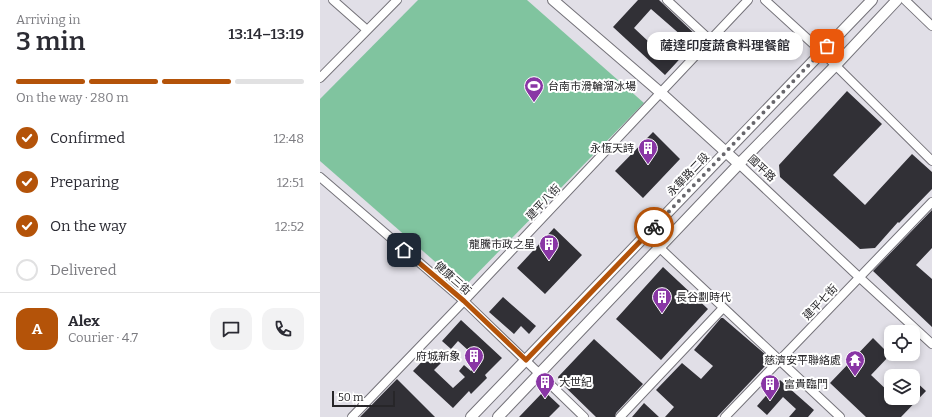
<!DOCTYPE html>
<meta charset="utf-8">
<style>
:root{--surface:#fff;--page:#f2f2f3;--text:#2b2b33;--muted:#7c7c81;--line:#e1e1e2;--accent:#b45309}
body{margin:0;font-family:Bitter,"Noto Sans TC",serif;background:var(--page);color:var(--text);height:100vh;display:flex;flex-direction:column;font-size:15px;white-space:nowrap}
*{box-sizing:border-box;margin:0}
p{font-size:13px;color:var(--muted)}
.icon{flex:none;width:22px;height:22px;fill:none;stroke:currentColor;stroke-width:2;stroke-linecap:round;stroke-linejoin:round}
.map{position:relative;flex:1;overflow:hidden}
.drawer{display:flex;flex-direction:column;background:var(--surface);width:320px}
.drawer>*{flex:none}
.buttons{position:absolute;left:564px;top:325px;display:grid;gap:8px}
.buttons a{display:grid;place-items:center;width:36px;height:36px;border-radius:8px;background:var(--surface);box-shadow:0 2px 6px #0003;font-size:20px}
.scale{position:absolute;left:12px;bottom:10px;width:63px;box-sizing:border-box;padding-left:4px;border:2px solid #272629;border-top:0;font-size:11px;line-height:14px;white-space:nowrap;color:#272629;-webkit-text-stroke:3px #fff;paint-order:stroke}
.pin{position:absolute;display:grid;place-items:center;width:34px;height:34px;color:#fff;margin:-17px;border-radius:8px;box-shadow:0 2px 6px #0006}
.courier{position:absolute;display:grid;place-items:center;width:40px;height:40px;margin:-20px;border:3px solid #b45309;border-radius:50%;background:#fff;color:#222;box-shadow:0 1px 5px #0007}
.bubble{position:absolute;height:28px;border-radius:12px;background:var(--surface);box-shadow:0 2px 6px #0003;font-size:13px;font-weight:600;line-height:28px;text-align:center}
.overview em{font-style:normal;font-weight:600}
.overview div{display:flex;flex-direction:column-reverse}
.overview{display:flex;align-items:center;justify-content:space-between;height:68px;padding:0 16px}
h1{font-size:26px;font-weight:600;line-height:30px}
.bar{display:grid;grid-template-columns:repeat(4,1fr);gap:6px 4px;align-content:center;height:48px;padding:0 16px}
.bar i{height:5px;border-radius:3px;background:var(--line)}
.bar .active{background:var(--accent)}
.bar p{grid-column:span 4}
.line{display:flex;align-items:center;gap:10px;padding:0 16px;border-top:1px solid var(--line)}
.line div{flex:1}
.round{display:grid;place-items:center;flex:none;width:42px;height:42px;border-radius:12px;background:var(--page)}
ol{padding:0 16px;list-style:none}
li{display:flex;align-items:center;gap:12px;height:44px}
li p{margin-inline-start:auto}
li .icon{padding:4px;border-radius:50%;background:var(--accent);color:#fff;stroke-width:4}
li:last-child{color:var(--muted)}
li i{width:22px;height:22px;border:2px solid var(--line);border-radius:50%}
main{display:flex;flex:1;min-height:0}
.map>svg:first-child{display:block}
</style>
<main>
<section class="drawer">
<div class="overview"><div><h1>3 min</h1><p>Arriving in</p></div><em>13:14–13:19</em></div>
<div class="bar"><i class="active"></i><i class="active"></i><i class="active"></i><i></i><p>On the way · 280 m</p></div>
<ol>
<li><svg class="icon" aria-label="check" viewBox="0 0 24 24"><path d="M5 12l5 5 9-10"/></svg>Confirmed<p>12:48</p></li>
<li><svg class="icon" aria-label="check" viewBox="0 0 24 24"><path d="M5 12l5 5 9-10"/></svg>Preparing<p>12:51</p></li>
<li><svg class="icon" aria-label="check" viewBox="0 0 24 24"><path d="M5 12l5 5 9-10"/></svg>On the way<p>12:52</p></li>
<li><i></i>Delivered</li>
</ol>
<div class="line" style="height:72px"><b class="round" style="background:var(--accent);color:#fff">A</b><div><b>Alex</b><p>Courier · 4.7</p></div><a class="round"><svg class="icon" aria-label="chat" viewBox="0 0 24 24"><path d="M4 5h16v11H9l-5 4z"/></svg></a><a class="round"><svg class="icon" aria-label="phone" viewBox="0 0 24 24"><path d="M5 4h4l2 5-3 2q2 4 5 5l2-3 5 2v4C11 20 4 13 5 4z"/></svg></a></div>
</section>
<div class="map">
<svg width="612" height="417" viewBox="0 0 612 417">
<rect width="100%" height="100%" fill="#e1dfe7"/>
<path fill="#80c49f" d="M98 0H207L324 103 144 287 0 161V99Z"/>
<path fill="#313036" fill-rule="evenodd" d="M318 0H339L379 38 345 75 293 27ZM331 9 362 36 344 56 314 28Z
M527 91 562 124 513 175 545 205 592 154 612 172V189L579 223 578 222 555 248 540 249 460 177 459 165Z
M333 132 360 159 323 198 295 171Z
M612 210V248L596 265 612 279V327L553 271Z
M234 228 262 255 225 294 197 268Z
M343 267 388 309 341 360 296 319Z
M183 297 216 326 209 334 201 326 194 334 169 312Z
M401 318H403L446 355 448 363 397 417H345L354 407 336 390 362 363 381 379 393 366 374 350Z
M141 320 182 358 165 375 167 378 151 394 149 391 133 408 93 371 113 350 124 360 114 370 133 388 145 377 139 371 144 365 151 371 161 362 138 341 131 349 122 341Z
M553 338 570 355 551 375 571 394V398H593V379L606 391 581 417H546L510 383Z
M274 339 323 384 296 413 295 417H276L239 381 238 377Z
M77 379 115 417H40Z
M460 380 494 410 488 417H469L476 409 463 397 447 415 437 406Z
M224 391 240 406 229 417H199Z
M324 403 339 417H312Z"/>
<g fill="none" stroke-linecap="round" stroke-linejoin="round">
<defs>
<path id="minor" d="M13 0 47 30
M347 0 390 40
M445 0 502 52 612 161
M585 0 612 26
M0 78 77 0
M419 164 539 277 612 344
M0 177 144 301 264 417
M326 235 520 417
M32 417 144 301 428 0
M300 417 403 308
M405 417 612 202"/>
<path id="tertiary" d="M233 0 341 93 419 164
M151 417 552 0
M178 417 419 164 515 66 577 0"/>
</defs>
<use href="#minor" stroke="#747279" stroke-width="10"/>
<use href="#tertiary" stroke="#747279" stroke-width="12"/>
<use href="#minor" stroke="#fff" stroke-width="8"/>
<use href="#tertiary" stroke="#fff" stroke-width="10"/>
</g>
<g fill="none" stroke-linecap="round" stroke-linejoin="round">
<path stroke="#68676c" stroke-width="4" stroke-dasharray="0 7.2" d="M334 227 507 46"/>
<path stroke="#b45309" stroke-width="5" d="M84 250 144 301 206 360 334 227"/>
</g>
<defs>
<symbol id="stadium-pin" viewBox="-11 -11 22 30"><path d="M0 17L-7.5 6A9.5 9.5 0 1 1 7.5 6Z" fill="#8936a5" stroke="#fff"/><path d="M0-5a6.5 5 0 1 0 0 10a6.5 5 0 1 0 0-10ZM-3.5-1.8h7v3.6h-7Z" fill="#fff"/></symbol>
<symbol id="building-pin" viewBox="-11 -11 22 30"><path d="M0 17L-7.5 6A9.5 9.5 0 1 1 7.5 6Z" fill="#8936a5" stroke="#fff"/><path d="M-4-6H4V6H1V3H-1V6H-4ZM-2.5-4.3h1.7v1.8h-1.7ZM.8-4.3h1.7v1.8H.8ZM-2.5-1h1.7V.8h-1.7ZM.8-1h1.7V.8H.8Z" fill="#fff"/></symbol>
<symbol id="temple-pin" viewBox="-11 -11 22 30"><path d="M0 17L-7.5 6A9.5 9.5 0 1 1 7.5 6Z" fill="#8936a5" stroke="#fff"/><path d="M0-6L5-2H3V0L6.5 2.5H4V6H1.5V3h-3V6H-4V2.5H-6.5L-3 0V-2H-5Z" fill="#fff"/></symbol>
</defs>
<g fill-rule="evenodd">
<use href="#stadium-pin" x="203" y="75" width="22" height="30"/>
<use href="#building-pin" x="317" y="137" width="22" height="30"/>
<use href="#building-pin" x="218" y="233" width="22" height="30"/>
<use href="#building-pin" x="331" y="286" width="22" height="30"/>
<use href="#building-pin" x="143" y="345" width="22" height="30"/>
<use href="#temple-pin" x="524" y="349" width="22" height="30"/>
<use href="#building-pin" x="214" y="371" width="22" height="30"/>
<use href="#building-pin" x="439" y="373" width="22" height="30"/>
</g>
<g text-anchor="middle" stroke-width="4" stroke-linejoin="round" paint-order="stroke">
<g font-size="11" fill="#272629" stroke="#fff" text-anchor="start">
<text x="228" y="90">台南市滑輪溜冰場</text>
<text x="314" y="152" text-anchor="end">永恆天詩</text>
<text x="215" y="248" text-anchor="end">龍騰市政之星</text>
<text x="356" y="301">長谷劃時代</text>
<text x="140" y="360" text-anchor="end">府城新象</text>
<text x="521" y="364" text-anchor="end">慈濟安平聯絡處</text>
<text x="239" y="386">大世紀</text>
<text x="464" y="388">富貴臨門</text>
</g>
<g font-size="11" fill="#272629" stroke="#fff">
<text transform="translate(442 168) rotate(43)" y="4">國平路</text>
<text transform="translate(368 174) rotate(-46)" y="4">永華路二段</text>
<text transform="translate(223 202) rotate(-47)" y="4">建平八街</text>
<text transform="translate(133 278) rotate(41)" y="4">健康三街</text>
<text transform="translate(500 302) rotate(-46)" y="4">建平七街</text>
</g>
</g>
</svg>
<div class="buttons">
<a><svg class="icon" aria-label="locate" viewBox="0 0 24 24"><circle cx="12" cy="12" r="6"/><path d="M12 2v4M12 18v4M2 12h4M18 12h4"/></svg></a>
<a><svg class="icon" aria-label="layers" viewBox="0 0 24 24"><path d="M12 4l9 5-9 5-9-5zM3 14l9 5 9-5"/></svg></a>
</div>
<div class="scale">50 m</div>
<div class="pin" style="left:507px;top:46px;background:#ea580c"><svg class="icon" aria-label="bag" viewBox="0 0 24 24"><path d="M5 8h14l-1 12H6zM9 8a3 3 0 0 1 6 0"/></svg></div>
<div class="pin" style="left:84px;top:250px;background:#1f2937"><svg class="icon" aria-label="home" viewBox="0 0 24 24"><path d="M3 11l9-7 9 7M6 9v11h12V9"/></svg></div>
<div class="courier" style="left:334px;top:227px"><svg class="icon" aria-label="bike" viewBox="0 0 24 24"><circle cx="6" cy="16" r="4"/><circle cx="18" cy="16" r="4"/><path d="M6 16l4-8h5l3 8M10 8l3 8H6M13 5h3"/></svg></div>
<div class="bubble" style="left:327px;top:32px;width:156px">薩達印度蔬食料理餐館</div>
</div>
</main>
